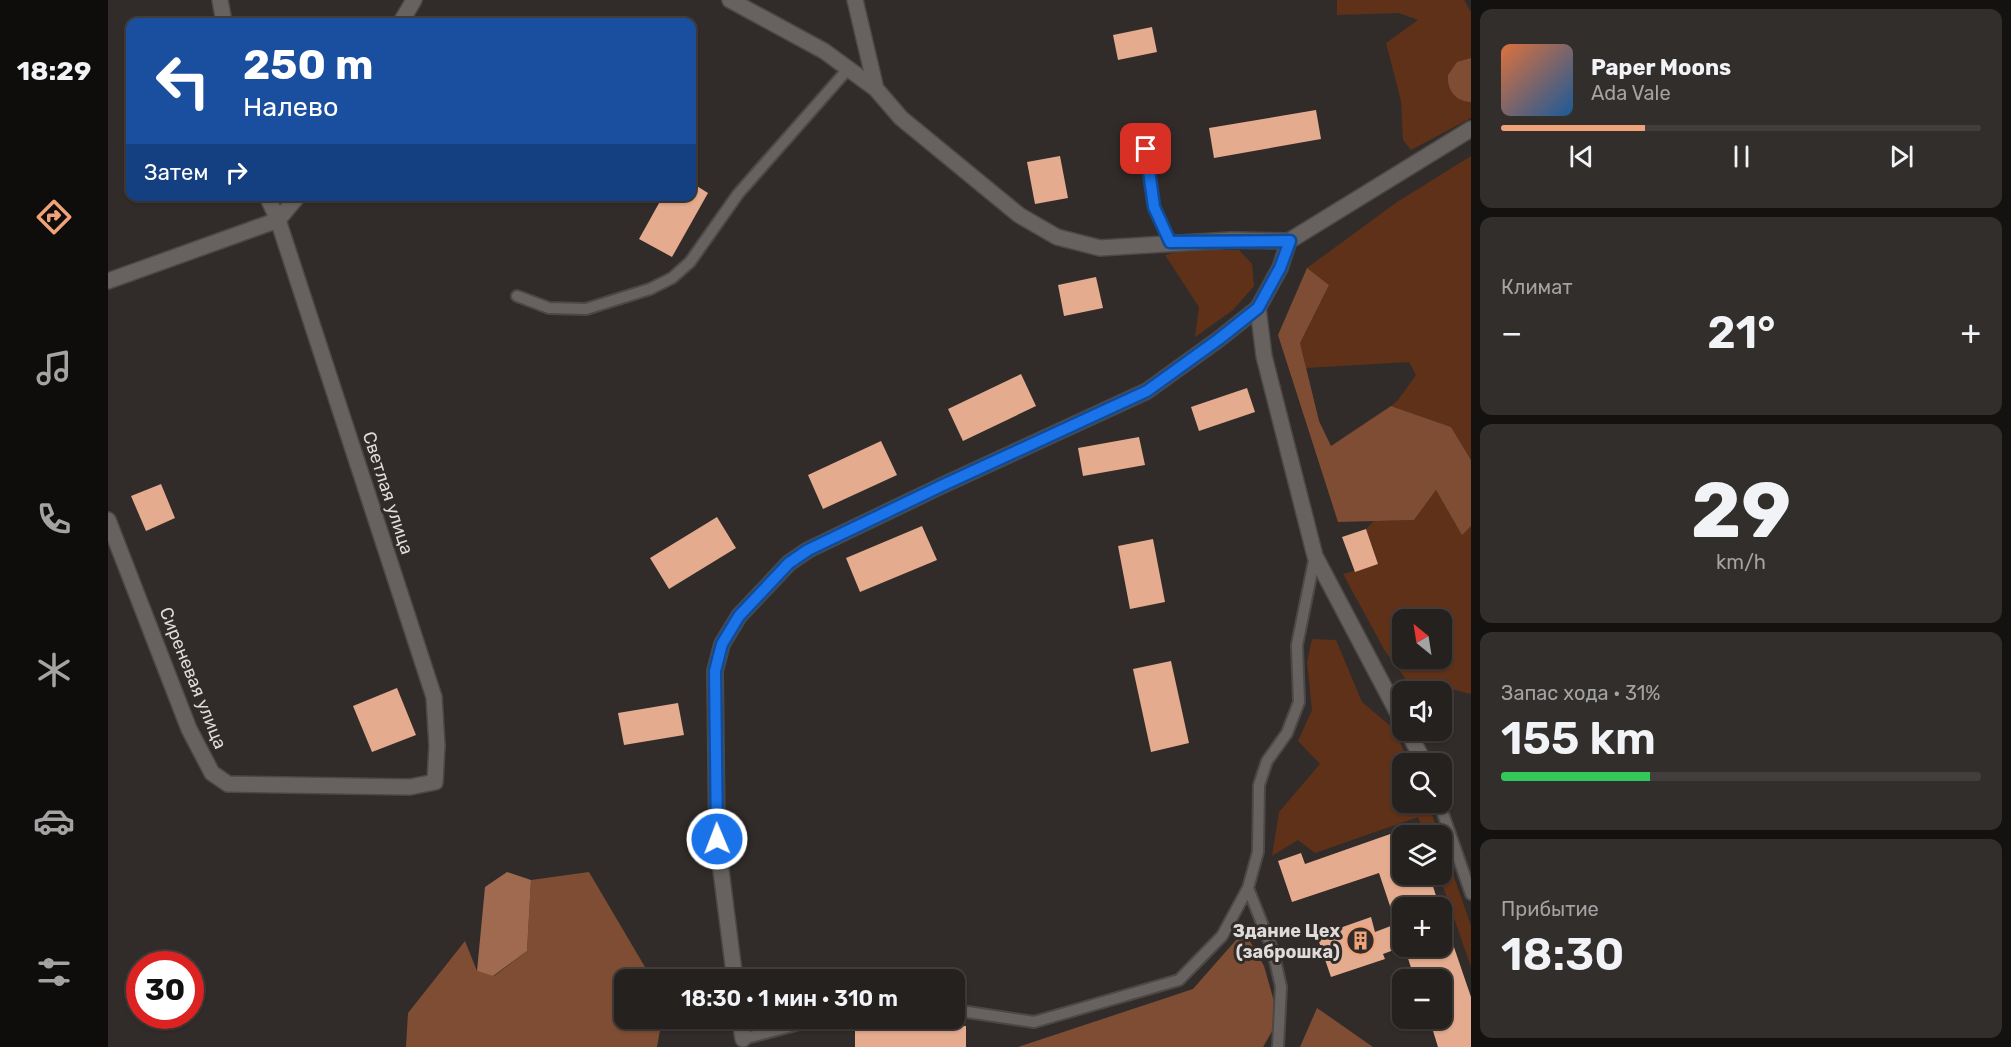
<!DOCTYPE html>
<html lang="ru">
<head>
<meta charset="utf-8">
<style>
  :root { --surface:#25211f; --page:#312e2c; --text:#f1f3f6; --muted:#a3a3a4; --line:#423e3d; --accent:#f0a279 }
  body { margin:0; font-family:Rubik,sans-serif; background:var(--page); color:var(--text); height:100vh; display:flex; flex-direction:column; font-size:22px; white-space:nowrap }
  * { box-sizing:border-box; margin:0 }
  p { font-size:20px; color:var(--muted) }
  .icon { flex:none; width:33px; height:33px; fill:none; stroke:currentColor; stroke-width:2; stroke-linecap:round; stroke-linejoin:round }
  .map { position:relative; flex:1; overflow:hidden }
  .drawer { display:flex; flex-direction:column; gap:9px; padding:9px; background:#141211; width:540px }
  .drawer>* { flex:none }
  .hud { position:absolute; left:18px; top:18px; width:570px; height:183px; border-radius:12px; box-shadow:0 2px 4px #0004,0 0 0 2px var(--line); background:#1a4fa0; color:#fff; overflow:hidden }
  .needle { width:39px; rotate:330deg }
  .tools { position:absolute; left:1284px; top:609px; display:grid; gap:12px }
  .tools a { display:grid; place-items:center; width:60px; height:60px; border-radius:12px; background:var(--surface); box-shadow:0 2px 4px #0004,0 0 0 2px var(--line); font-size:30px }
  .speed { position:absolute; left:18px; top:951px; display:flex; gap:12px; font-size:30px; font-weight:700; text-align:center }
  .speed>* { display:grid; place-content:center; width:78px; height:78px; border-radius:50%; background:var(--surface); box-shadow:0 2px 4px #0004,0 0 0 2px var(--line); line-height:1 }
  .speed .limit { border:9px solid #d22; background:#fff; color:#111 }
  .pin { position:absolute; display:grid; place-items:center; width:51px; height:51px; color:#fff; margin:-26px; border-radius:12px; box-shadow:0 3px 9px #0006 }
  .me { position:absolute; width:66px; margin:-33px; rotate:359deg; stroke-linejoin:round; filter:drop-shadow(0 0 4px #0008) }
  .turn { display:flex; align-items:center; gap:21px; height:126px; padding:0 18px; font-size:27px }
  .turn .icon { width:78px; height:78px; stroke-width:2.5 }
  .turn b { display:block; font-size:42px; line-height:51px }
  .then { display:flex; align-items:center; height:57px; padding:0 18px; background:#0003; gap:12px; font-size:22px }
  .big { font-size:45px; font-weight:600; line-height:1.1 }
  .drawer .tile { flex:1; display:flex; flex-direction:column; justify-content:center; gap:9px; min-width:0; padding:0 21px; border-radius:12px; background:var(--page) }
  .drawer .dial { align-items:center; gap:0 }
  .dial b { font-size:78px; line-height:1 }
  .song { display:flex; align-items:center; gap:18px }
  .cover { width:72px; height:72px; border-radius:9px; background:linear-gradient(135deg,hsl(20 70% 55%),hsl(210 70% 35%)) }
  .played { height:6px; border-radius:3px; background:linear-gradient(90deg,var(--accent) 30%,var(--line) 30%) }
  .keys { display:flex; justify-content:space-around; direction:ltr }
  .heat { display:flex; justify-content:space-between; align-items:center; font-size:33px; direction:ltr }
  .charge { height:9px; border-radius:4px; background:linear-gradient(90deg,#34c759 31%,var(--line) 0) }
  .trip { position:absolute; left:506px; top:969px; width:351px; height:60px; border-radius:12px; background:var(--surface); box-shadow:0 2px 4px #0004,0 0 0 2px var(--line); font-weight:600; line-height:60px; text-align:center }
  main { display:flex; flex:1; min-height:0 }
  .tabs { display:flex; flex-direction:column; width:108px; justify-content:space-around; align-items:center; background:#0f0d0c; color:var(--muted) }
  .tabs .icon { width:42px; height:42px }
  .tabs .current { color:var(--accent) }
  .tabs b { font-size:27px; color:var(--text) }
  .map>svg:first-child { display:block }
  .green { fill:#5f3118; fill-rule:evenodd }
  .forest { fill:#7f4d33 }
  .water { fill:#9f6a4f }
  .building { fill:#e4ab8e }
  .lines { fill:none; stroke-linecap:round; stroke-linejoin:round }
  .service-casing { stroke:#4b4846; stroke-width:14 }
  .minor-casing { stroke:#4b4846; stroke-width:18 }
  .service { stroke:#67625f; stroke-width:10 }
  .minor { stroke:#67625f; stroke-width:15 }
  .route-casing { stroke:#114b97; stroke-width:15 }
  .route { stroke:#1a73e8; stroke-width:10 }
  .labels { text-anchor:middle; stroke-width:6; stroke-linejoin:round; paint-order:stroke }
  .street-label { font-size:18px; fill:#dedbd9; stroke:#312c29 }
  .poi-label { font-size:18px; font-weight:bold; fill:#dedbd9; stroke:#312c29; text-anchor:end }
</style>
</head>
<body>
<main>
<nav class="tabs">
<b>18:29</b>
<svg class="icon current" aria-label="directions" viewBox="0 0 24 24"><path d="M12 3l9 9-9 9-9-9zM9 14v-3h6M13 9l2 2-2 2"/></svg>
<svg class="icon" aria-label="music" viewBox="0 0 24 24"><path d="M9 18V5l10-2v13"/><circle cx="6" cy="18" r="3"/><circle cx="16" cy="16" r="3"/></svg>
<svg class="icon" aria-label="phone" viewBox="0 0 24 24"><path d="M5 4h4l2 5-3 2q2 4 5 5l2-3 5 2v4C11 20 4 13 5 4z"/></svg>
<svg class="icon" aria-label="climate" viewBox="0 0 24 24"><path d="M12 3v18M4 7l16 10M4 17L20 7"/></svg>
<svg class="icon" aria-label="car" viewBox="0 0 24 24"><path d="M5 17H2v-5l4-1 3-4h7l3 4 3 1v5h-3M9 17h6M6 11h13"/><circle cx="7" cy="17" r="2"/><circle cx="17" cy="17" r="2"/></svg>
<svg class="icon" aria-label="filters" viewBox="0 0 24 24"><path d="M4 7h16M4 17h16"/><circle cx="9" cy="7" r="2"/><circle cx="15" cy="17" r="2"/></svg>
</nav>
<div class="map">
<svg width="1363" height="1047" viewBox="0 0 1363 1047">
  <rect width="100%" height="100%" fill="#312c29"/>
  <!-- green -->
  <path class="green" d="M1229 0H1356L1363 12V118L1303 150 1295 140 1293 101 1278 43 1310 20 1291 13 1229 15Z
    M1363 156V460L1343 427 1283 406 1290 400 1308 375 1301 362 1198 368 1192 343 1221 285 1199 268 1289 202Z
    M1078 250H1131L1144 264 1146 286 1125 310 1087 337 1091 307 1057 255Z
    M1328 490 1354 534 1363 526V694L1343 689 1303 686 1277 651 1235 574 1270 564 1258 529 1266 521 1306 520ZM1294 620H1334V658H1294Z
    M1204 639 1228 640 1254 702 1285 728 1302 763 1294 764V802L1320 803 1331 835H1317L1310 817 1207 853 1190 840 1164 856 1171 812 1212 764 1190 741 1204 710 1199 662Z
    M1334 842 1363 926V967L1331 875 1334 874Z"/>
  <!-- forest -->
  <path class="forest" d="M1363 58V102C1347 101 1339 90 1340 75L1349 62Z
    M1199 268 1221 285 1192 343 1211 421 1223 446 1283 406 1343 427 1363 460V526L1354 535 1328 490 1306 520 1230 522 1170 335Z
    M481 872 544 979 516 980V1018L554 1019 549 1047H298L300 1013 357 941 369 971 386 976 419 951 423 880Z
    M1136 931 1156 966 1171 1019 1155 1047H910L1085 989Z
    M1209 1008 1265 1047H1192Z"/>
  <!-- water -->
  <path class="water" d="M399 872 423 880 419 951 385 976 369 971 377 887Z"/>
  <!-- building -->
  <path class="building" d="M1044 27 1049 52 1010 60 1005 35Z
    M1208 110 1213 139 1106 158 1101 128Z
    M952 156 960 198 927 204 919 162Z
    M584 183 600 193 564 257 531 239 555 196H584Z
    M988 277 995 308 956 316 950 285Z
    M913 374 928 406 855 441 840 409Z
    M1139 388 1147 412 1091 431 1083 407Z
    M1031 437 1037 465 975 476 970 448Z
    M773 441 789 475 715 509 700 475Z
    M53 484 67 518 38 531 23 496Z
    M609 517 628 548 561 589 542 558Z
    M814 526 829 560 752 592 738 558Z
    M1258 529 1270 564 1247 572 1234 537Z
    M1045 539 1057 602 1022 609 1010 546Z
    M1063 661 1081 743 1043 752 1025 669Z
    M289 688 308 735 264 752 245 706Z
    M570 703 576 735 516 745 510 713Z
    M1305 826 1308 836H1294V874H1321L1332 908H1294V947L1275 954 1277 959 1223 977 1209 936 1263 917 1267 932 1288 924 1271 873 1184 902 1170 861 1193 853 1197 864Z
    M1334 912 1363 997V1047H1330L1321 1018H1334V980H1307L1296 946H1334Z
    M858 1026V1047H747V1029Z"/>
  <g class="lines">
    <defs>
      <path id="service" d="M1035 130 1046 207 1062 242
        M409 296 441 308 478 309 542 289 564 278 582 262 630 194 740 69
        M1331 802 1363 894
        M1140 888 1165 951 1173 987 1170 1047
        M846 1010 926 1022 1071 980 1114 936 1140 888 1150 852 1151 785 1159 761 1179 733 1191 702 1189 645 1207 556
        M635 1039 714 1018"/>
      <path id="minor" d="M112 0 116 22
        M622 0 716 51 768 89
        M747 0 768 89 793 118 911 215 949 237 992 248 1123 240 1181 241 1363 129
        M293 22 306 0
        M0 281 170 220 190 196
        M1150 308 1156 356 1207 556 1294 721
        M0 520 81 729 104 773 120 784 302 787 327 782 329 746 326 697 170 220 159 196
        M1299 730 1317 764
        M627 980 609 839 607 671 614 644 631 616 681 563 700 550 833 486 1039 391 1111 339 1150 308 1172 268 1181 241
        M632 1018 635 1039"/>
    </defs>
    <!-- service casing -->
    <use href="#service" class="service-casing"/>
    <!-- minor casing -->
    <use href="#minor" class="minor-casing"/>
    <!-- service -->
    <use href="#service" class="service"/>
    <!-- minor -->
    <use href="#minor" class="minor"/>
  </g>
  <g class="lines">
    <defs>
      <path id="route" d="M609 839 607 671 614 644 631 616 681 563 700 550 833 486 1039 391 1111 339 1150 308 1172 268 1182 241 1062 242 1046 207 1038 149"/>
    </defs>
    <!-- route casing -->
    <use href="#route" class="route-casing"/>
    <!-- route -->
    <use href="#route" class="route"/>
  </g>
  <!-- icons -->
  <defs>
    <symbol id="building-ring" viewBox="-11 -11 22 22"><circle r="9.5" fill="#312c29" stroke="#f0a279" stroke-width="1.5"/><path d="M-4-6H4V6H1V3H-1V6H-4ZM-2.5-4.3h1.7v1.8h-1.7ZM.8-4.3h1.7v1.8H.8ZM-2.5-1h1.7V.8h-1.7ZM.8-1h1.7V.8H.8Z" fill="#f0a279"/></symbol>
  </defs>
  <g fill-rule="evenodd">
    <use href="#building-ring" x="1236" y="924" width="33" height="33"/>
  </g>
  <g class="labels">
    <!-- street labels -->
    <g class="street-label">
      <text transform="translate(280 493) rotate(72)" y="6">Светлая улица</text>
      <text transform="translate(85 678) rotate(68)" y="6">Сиреневая улица</text>
    </g>
    <!-- poi labels -->
    <g class="poi-label">
      <text x="1232" y="937">Здание Цех<tspan x="1232" dy="21">(заброшка)</tspan></text>
    </g>
  </g>
</svg>
<div class="tools">
<a><svg class="needle" viewBox="-14 -14 28 28"><path d="M0-13l5 13h-10z" fill="#e53935"/><path d="M0 13l5-13h-10z" fill="#a3a3a4"/></svg></a>
<a><svg class="icon" aria-label="sound" viewBox="0 0 24 24"><path d="M4 9h4l5-4v14l-5-4H4zM17 9q2 3 0 6"/></svg></a>
<a><svg class="icon" aria-label="search" viewBox="0 0 24 24"><circle cx="10" cy="10" r="6"/><path d="M15 15l6 6"/></svg></a>
<a><svg class="icon" aria-label="layers" viewBox="0 0 24 24"><path d="M12 4l9 5-9 5-9-5zM3 14l9 5 9-5"/></svg></a>
<a>+</a>
<a>−</a>
</div>
<div class="speed"><div class="limit">30</div></div>
<div class="pin" style="left:1038px;top:149px;background:#d93025"><svg class="icon" aria-label="arrive" viewBox="0 0 24 24"><path d="M6 21V4h12l-3 4 3 4H6"/></svg></div>
<svg class="me" style="left:609px;top:839px" viewBox="-20 -20 40 40"><circle r="17" fill="#1a73e8" stroke="#fff" stroke-width="3"/><path d="M0-11L8 9 0 5-8 9z" fill="#fff"/></svg>
<div class="trip">18:30 · 1 мин · 310 m</div>
<div class="hud">
<div class="turn"><svg class="icon" aria-label="left" viewBox="0 0 24 24"><path d="M17 20v-9H6M10 6l-5 5 5 5"/></svg><div><b>250 m</b>Налево</div></div>
<div class="then">Затем<svg class="icon" aria-label="right" viewBox="0 0 24 24"><path d="M7 20v-9h11M14 6l5 5-5 5"/></svg></div>
</div>
</div>
<section class="drawer">
<div class="tile">
<div class="song"><i class="cover"></i><div><b>Paper Moons</b><p>Ada Vale</p></div></div>
<div class="played"></div>
<div class="keys"><svg class="icon" aria-label="previous" viewBox="0 0 24 24"><path d="M18 5L8 12l10 7zM5 5v14"/></svg><svg class="icon" aria-label="pause" viewBox="0 0 24 24"><path d="M8 5v14M16 5v14"/></svg><svg class="icon" aria-label="next" viewBox="0 0 24 24"><path d="M6 5l10 7-10 7zM19 5v14"/></svg></div>
</div>
<div class="tile"><p>Климат</p>
<div class="heat"><a>−</a><b class="big">21°</b><a>+</a></div>
</div>
<div class="tile dial"><b>29</b><p>km/h</p></div>
<div class="tile"><p>Запас хода · 31%</p><b class="big">155 km</b><div class="charge"></div></div>
<div class="tile"><p>Прибытие</p><b class="big">18:30</b></div>
</section>
</main>
</body>
</html>
